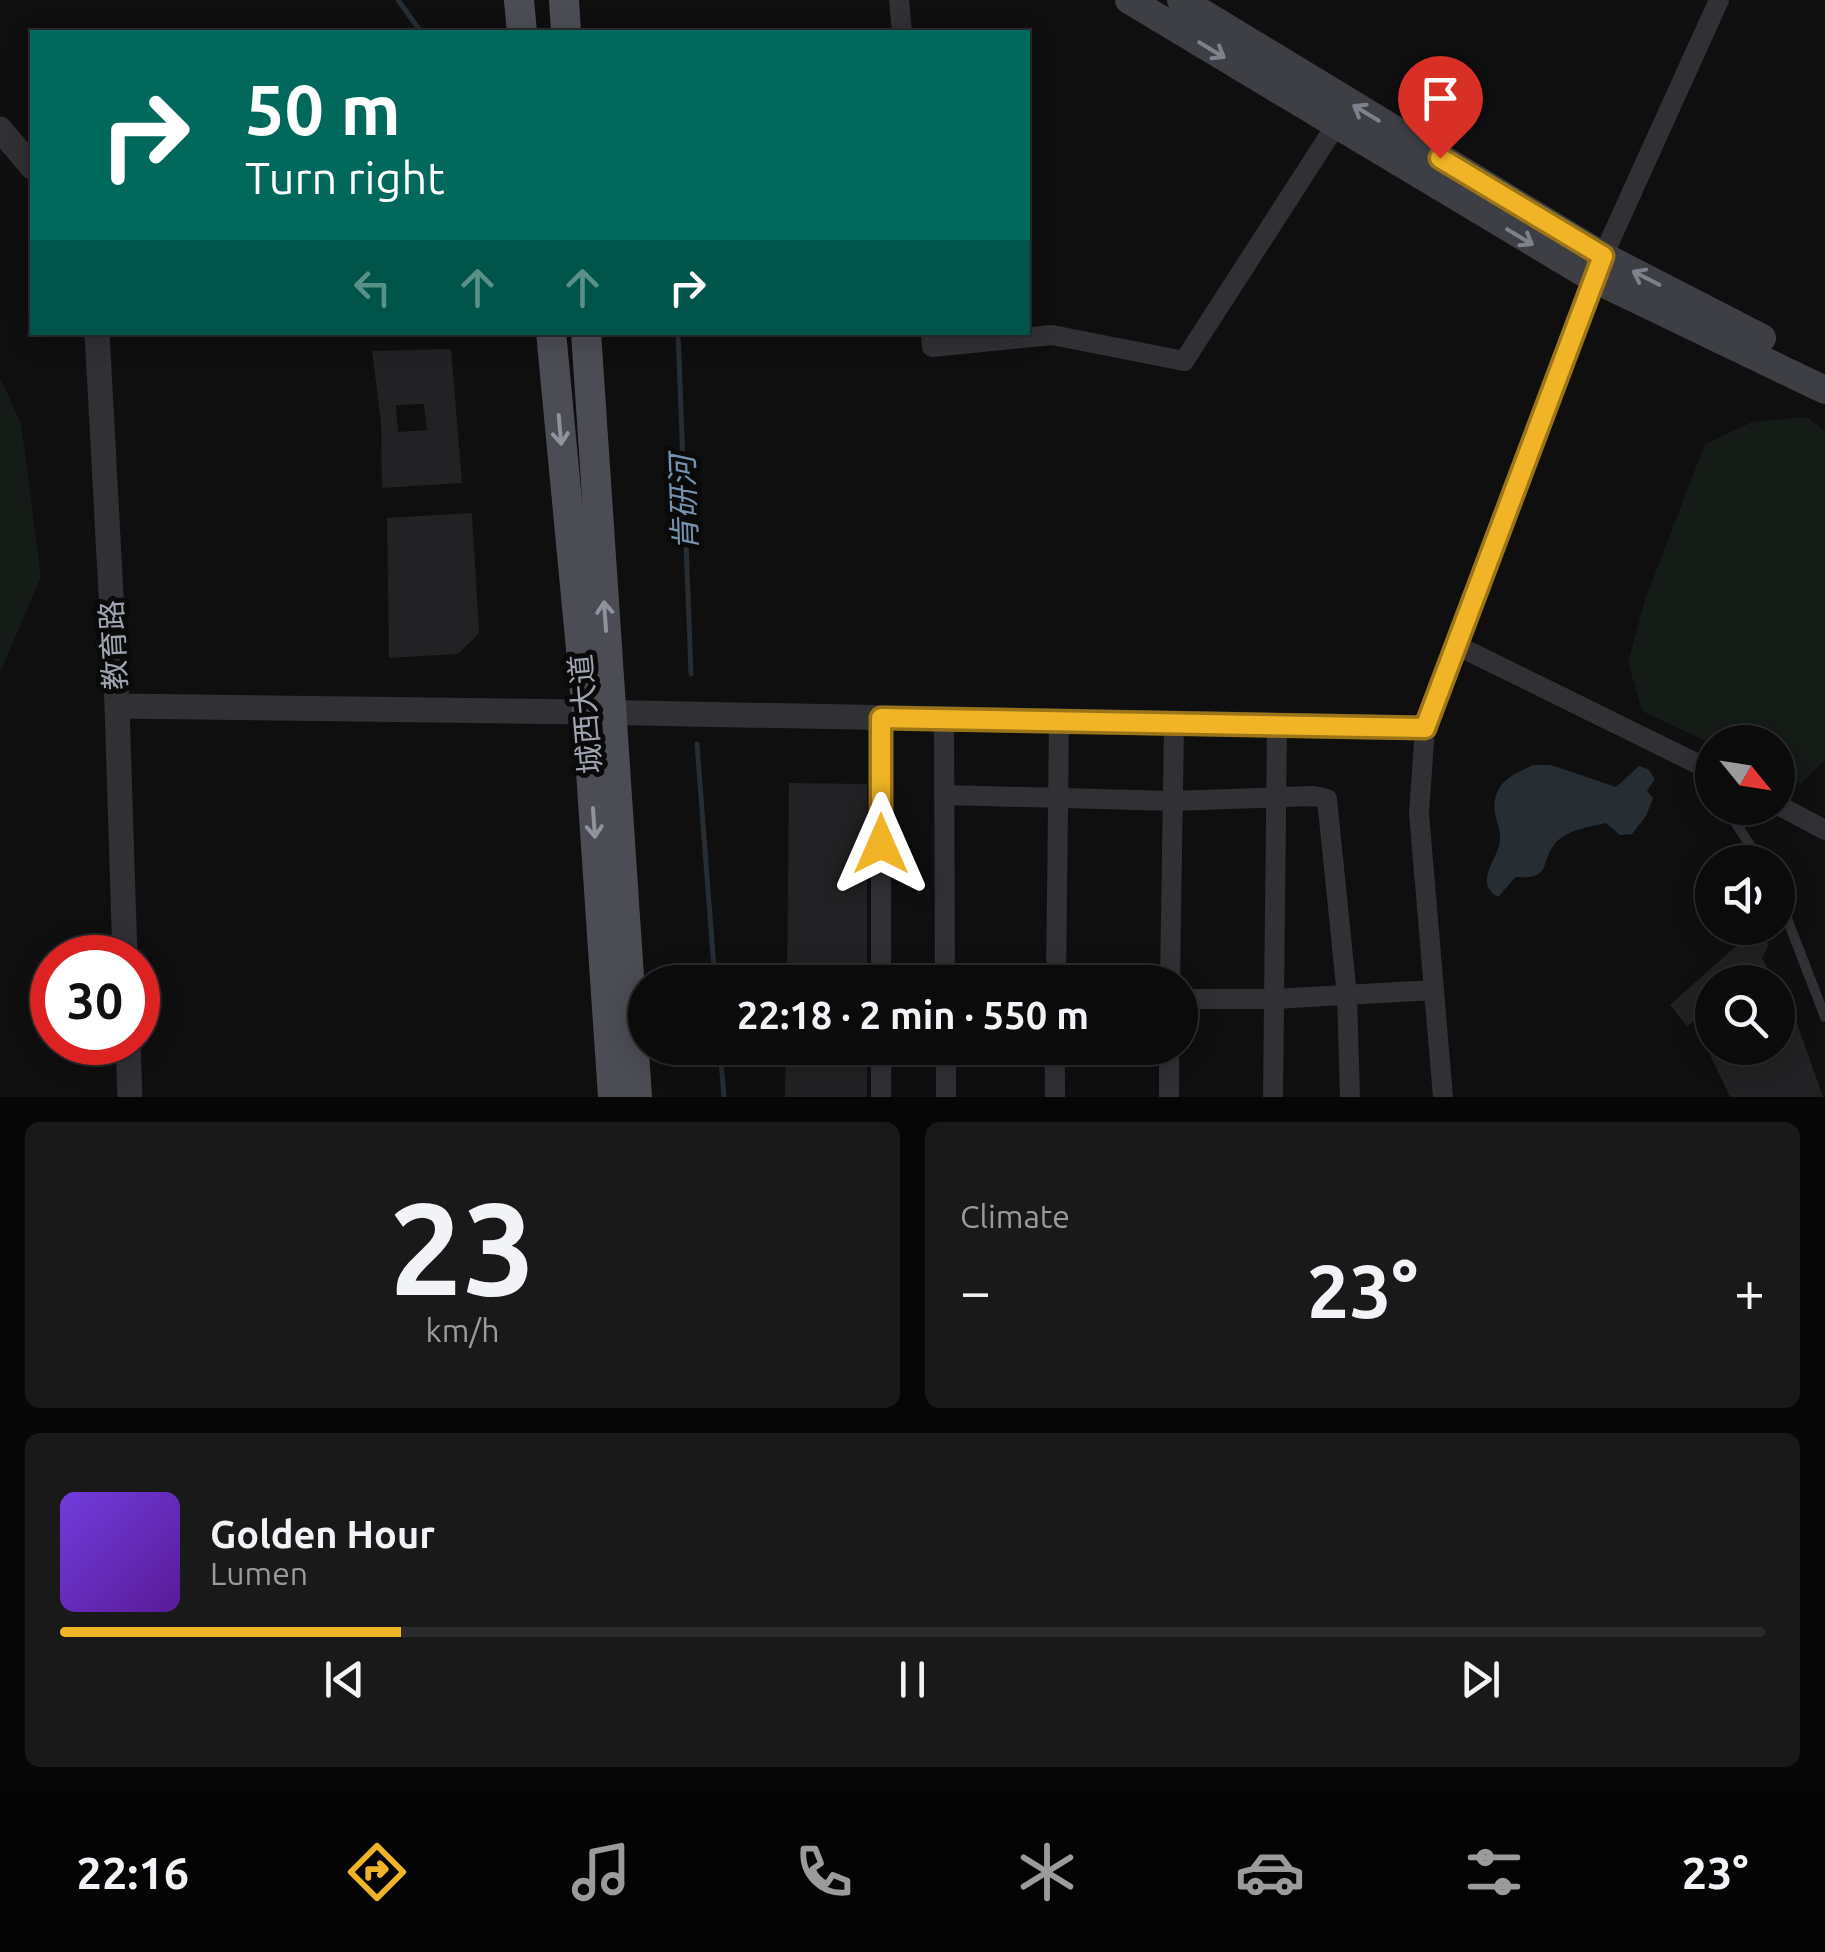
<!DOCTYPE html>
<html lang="en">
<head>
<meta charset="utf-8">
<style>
  :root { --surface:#0b0b0c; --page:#19191a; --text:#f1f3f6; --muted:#9a9b9d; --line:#2b2b2d; --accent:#f0b426 }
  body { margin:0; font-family:Ubuntu,"Noto Sans SC",sans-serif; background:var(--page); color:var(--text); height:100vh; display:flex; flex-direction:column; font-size:38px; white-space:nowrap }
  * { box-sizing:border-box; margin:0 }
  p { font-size:32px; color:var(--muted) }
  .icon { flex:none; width:55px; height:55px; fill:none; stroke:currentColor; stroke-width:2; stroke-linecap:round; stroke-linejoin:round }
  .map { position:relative; height:1097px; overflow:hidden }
  .details { display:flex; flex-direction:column; gap:25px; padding:25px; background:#060607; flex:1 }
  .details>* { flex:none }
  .hud { position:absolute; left:30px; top:30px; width:1000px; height:305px; border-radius:0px; box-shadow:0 5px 25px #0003,0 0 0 2px var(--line); background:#00695c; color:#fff; overflow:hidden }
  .needle { width:65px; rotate:120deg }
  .controls { position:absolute; left:1695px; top:725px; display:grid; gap:20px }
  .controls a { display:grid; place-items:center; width:100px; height:100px; border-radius:50%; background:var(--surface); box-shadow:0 5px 25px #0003,0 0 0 2px var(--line); font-size:50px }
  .speed { position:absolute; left:30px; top:935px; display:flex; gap:20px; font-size:50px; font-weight:700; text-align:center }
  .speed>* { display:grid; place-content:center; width:130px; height:130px; border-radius:50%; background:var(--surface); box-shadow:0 5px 25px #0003,0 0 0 2px var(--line); line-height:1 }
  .speed .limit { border:15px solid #d22; background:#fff; color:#111 }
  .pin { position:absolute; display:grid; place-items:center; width:85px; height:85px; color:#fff; margin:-102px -42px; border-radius:50% 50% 50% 0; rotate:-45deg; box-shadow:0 0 10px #0007 }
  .pin .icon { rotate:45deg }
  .me { position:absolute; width:110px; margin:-55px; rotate:0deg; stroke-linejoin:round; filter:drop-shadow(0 0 8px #0008) }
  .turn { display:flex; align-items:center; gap:35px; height:210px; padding:0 50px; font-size:45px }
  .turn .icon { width:130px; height:130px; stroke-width:2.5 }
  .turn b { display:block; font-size:70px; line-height:85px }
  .lanes { display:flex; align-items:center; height:95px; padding:0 50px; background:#0003; justify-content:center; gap:50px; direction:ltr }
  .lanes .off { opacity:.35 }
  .big { font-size:75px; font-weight:700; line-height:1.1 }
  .details .card { flex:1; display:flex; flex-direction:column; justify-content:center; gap:15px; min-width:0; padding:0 35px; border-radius:15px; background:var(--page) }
  .details .dial { align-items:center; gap:0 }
  .dial b { font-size:130px; line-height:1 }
  .song { display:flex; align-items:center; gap:30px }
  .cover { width:120px; height:120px; border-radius:15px; background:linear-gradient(135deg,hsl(260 70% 55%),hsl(270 70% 35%)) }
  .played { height:10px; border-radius:5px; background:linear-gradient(90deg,var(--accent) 20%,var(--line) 20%) }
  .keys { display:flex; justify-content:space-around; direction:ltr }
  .heat { display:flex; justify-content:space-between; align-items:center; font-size:55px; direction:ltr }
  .details .tiles { flex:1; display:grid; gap:25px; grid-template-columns:1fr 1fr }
  .card:last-child { grid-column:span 2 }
  .trip { position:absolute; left:628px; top:965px; width:570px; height:100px; border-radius:50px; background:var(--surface); box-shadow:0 5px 25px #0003,0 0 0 2px var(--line); font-weight:700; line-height:100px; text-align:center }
  .menu { display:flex; height:160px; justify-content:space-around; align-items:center; background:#040405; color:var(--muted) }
  .menu .icon { width:70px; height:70px }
  .menu .on { color:var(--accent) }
  .menu b { font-size:45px; color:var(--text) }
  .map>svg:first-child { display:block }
  .green { fill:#151b16 }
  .water { fill:#262d33 }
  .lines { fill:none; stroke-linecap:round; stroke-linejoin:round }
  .stream { stroke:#262d33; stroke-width:5 }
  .building { fill:#222224; fill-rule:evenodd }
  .service { stroke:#303035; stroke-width:10 }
  .minor { stroke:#303035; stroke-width:20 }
  .tertiary { stroke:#303035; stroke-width:25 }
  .secondary { stroke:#3e3f45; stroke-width:28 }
  .primary { stroke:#4c4d54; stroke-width:30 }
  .oneway { stroke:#7e818b }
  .oneway2 { stroke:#8f939e }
  .route-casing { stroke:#9c7519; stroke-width:25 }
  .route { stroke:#f0b426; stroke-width:18 }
  .labels { text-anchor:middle; stroke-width:10; stroke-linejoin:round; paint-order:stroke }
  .street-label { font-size:30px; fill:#a0a4b1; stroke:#0a0a0b }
  .water-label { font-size:32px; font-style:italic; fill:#7691ad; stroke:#0a0a0b }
</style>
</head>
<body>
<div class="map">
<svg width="1825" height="1097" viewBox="0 0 1825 1097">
  <rect width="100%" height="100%" fill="#0f0f10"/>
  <!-- green -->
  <path class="green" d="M0 378 21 423 41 577 0 673Z
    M1807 417 1825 431V760L1801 784 1778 773V742L1712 744 1642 711 1628 662 1646 597 1705 444 1752 422Z"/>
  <!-- water -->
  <path class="water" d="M1533 765H1551L1616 787 1639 766 1648 769 1655 779 1647 791 1653 798 1646 816 1632 834 1620 835 1606 823C1589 827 1565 830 1554 845 1540 864 1551 880 1516 877L1498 897C1472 882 1499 859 1500 840 1501 823 1489 811 1497 793 1503 777 1518 773 1533 765Z"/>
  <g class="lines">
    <!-- stream -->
    <path class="stream" d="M398 0 421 32
      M678 332 691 674
      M697 744 715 982
      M720 1048 724 1097"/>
  </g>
  <!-- building -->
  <path class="building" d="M451 349 462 483 382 488 381 422 372 351ZM424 404 427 430 398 432 396 405Z
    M472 513 479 633 458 654 389 658 387 518Z
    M789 783 867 784V982H787Z
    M1754 930 1769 944 1762 958 1776 982H1712V1048H1778V984L1792 1009 1823 1097H1730L1694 1021 1687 1026 1670 1005Z
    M786 1048H867V1097H785Z"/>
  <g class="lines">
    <!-- service -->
    <path class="service" d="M1741 808 1735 822 1761 862
      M1778 895 1825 1017"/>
    <!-- minor -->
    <path class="minor" d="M899 0 902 32
      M931 332 932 347 1052 335 1184 361 1336 125
      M1456 645 1712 771
      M881 718V982
      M944 719 945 982
      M945 795 1173 801 1314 796 1327 799 1347 996 1350 1097
      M1778 805 1825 830
      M1056 982 1059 721
      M1170 982 1174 724
      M1180 999H1274L1434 990
      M946 1048V1097
      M881 1097V1048
      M1055 1097V1048
      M1169 1097V1048
      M1273 1097 1277 725
      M1443 1097 1419 813 1425 728 1603 256 1719 0"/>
    <!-- tertiary -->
    <path class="tertiary" d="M0 129 32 167
      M97 332 117 706 125 958
      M117 706 587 712 1425 728
      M128 1042 130 1097"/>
    <!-- secondary -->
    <path class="secondary" d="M1129 0 1594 279 1825 390
      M1181 0 1603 256 1762 338"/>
    <!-- primary -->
    <path class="primary" d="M519 0 522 32
      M564 0 566 32
      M551 332 587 712 613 1097
      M586 332 637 1097"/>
  </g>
  <!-- one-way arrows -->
  <defs><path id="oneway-shaft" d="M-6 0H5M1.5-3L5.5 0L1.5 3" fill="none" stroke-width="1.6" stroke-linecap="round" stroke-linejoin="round" transform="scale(2.5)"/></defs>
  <g class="oneway">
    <use href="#oneway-shaft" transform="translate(1212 50) rotate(31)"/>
    <use href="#oneway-shaft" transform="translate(1366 113) rotate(-149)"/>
    <use href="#oneway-shaft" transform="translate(1520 237) rotate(31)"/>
    <use href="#oneway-shaft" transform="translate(1646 278) rotate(-153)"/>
  </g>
  <g class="oneway2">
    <use href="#oneway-shaft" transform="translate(560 430) rotate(85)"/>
    <use href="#oneway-shaft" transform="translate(605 616) rotate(-94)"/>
    <use href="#oneway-shaft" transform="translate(594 823) rotate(86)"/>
  </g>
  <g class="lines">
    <defs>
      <path id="route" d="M881 844V718L1425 728 1603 256 1440 158"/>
    </defs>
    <!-- route casing -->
    <use href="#route" class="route-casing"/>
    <!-- route -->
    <use href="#route" class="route"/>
  </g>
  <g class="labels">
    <!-- street labels -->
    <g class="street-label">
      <text transform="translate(114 645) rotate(-93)" y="10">教育路</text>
      <text transform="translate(586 714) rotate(-95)" y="10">城西大道</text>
    </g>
    <!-- water labels -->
    <g class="water-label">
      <text transform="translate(684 503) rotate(-92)" y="11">肯研河</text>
    </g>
  </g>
</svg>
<div class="controls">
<a><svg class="needle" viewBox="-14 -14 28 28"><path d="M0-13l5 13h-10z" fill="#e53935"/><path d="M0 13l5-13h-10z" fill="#9a9b9d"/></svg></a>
<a><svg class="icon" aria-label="sound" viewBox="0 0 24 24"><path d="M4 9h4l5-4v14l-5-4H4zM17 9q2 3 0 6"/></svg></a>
<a><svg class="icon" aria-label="search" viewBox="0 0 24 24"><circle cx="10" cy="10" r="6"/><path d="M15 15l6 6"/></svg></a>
</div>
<div class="speed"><div class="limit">30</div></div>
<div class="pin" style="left:1440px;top:158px;background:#d93025"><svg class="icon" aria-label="arrive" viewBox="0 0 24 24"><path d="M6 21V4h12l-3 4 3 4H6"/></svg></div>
<svg class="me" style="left:881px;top:844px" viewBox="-20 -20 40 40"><path d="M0-17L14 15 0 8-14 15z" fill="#f0b426" stroke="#fff" stroke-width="4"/></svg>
<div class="trip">22:18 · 2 min · 550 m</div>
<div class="hud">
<div class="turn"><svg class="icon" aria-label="right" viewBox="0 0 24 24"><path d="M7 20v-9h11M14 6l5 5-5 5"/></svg><div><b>50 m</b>Turn right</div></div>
<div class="lanes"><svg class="icon off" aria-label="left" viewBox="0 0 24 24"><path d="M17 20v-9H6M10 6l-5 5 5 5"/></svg><svg class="icon off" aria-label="ahead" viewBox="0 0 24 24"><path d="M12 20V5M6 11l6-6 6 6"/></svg><svg class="icon off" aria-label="ahead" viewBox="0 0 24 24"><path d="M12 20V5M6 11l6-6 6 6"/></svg><svg class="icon" aria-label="right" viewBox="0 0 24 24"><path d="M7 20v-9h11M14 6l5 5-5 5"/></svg></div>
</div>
</div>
<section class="details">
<div class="tiles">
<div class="card dial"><b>23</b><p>km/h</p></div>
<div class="card"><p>Climate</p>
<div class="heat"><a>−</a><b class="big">23°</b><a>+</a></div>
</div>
<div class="card">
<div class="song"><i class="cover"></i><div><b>Golden Hour</b><p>Lumen</p></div></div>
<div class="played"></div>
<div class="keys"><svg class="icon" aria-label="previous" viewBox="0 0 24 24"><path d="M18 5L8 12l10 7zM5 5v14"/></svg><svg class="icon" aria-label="pause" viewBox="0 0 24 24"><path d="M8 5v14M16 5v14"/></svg><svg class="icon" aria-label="next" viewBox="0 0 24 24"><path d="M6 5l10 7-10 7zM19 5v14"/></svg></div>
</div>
</div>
</section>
<nav class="menu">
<b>22:16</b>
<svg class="icon on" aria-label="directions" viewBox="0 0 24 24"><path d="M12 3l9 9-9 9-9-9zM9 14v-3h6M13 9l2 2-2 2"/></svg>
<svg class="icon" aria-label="music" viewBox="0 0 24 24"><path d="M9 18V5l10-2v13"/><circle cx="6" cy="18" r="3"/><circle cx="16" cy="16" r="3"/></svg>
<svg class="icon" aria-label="phone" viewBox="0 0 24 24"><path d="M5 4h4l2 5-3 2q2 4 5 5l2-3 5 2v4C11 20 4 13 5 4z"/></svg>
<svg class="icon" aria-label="climate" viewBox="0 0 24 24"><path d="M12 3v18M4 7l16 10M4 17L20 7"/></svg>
<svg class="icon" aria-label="car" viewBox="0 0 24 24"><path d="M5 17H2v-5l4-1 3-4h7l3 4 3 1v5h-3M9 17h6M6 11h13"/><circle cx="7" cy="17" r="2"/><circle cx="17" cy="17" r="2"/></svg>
<svg class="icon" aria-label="filters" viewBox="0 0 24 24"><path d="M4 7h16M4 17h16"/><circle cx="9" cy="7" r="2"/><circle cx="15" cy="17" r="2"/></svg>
<b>23°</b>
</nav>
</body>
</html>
